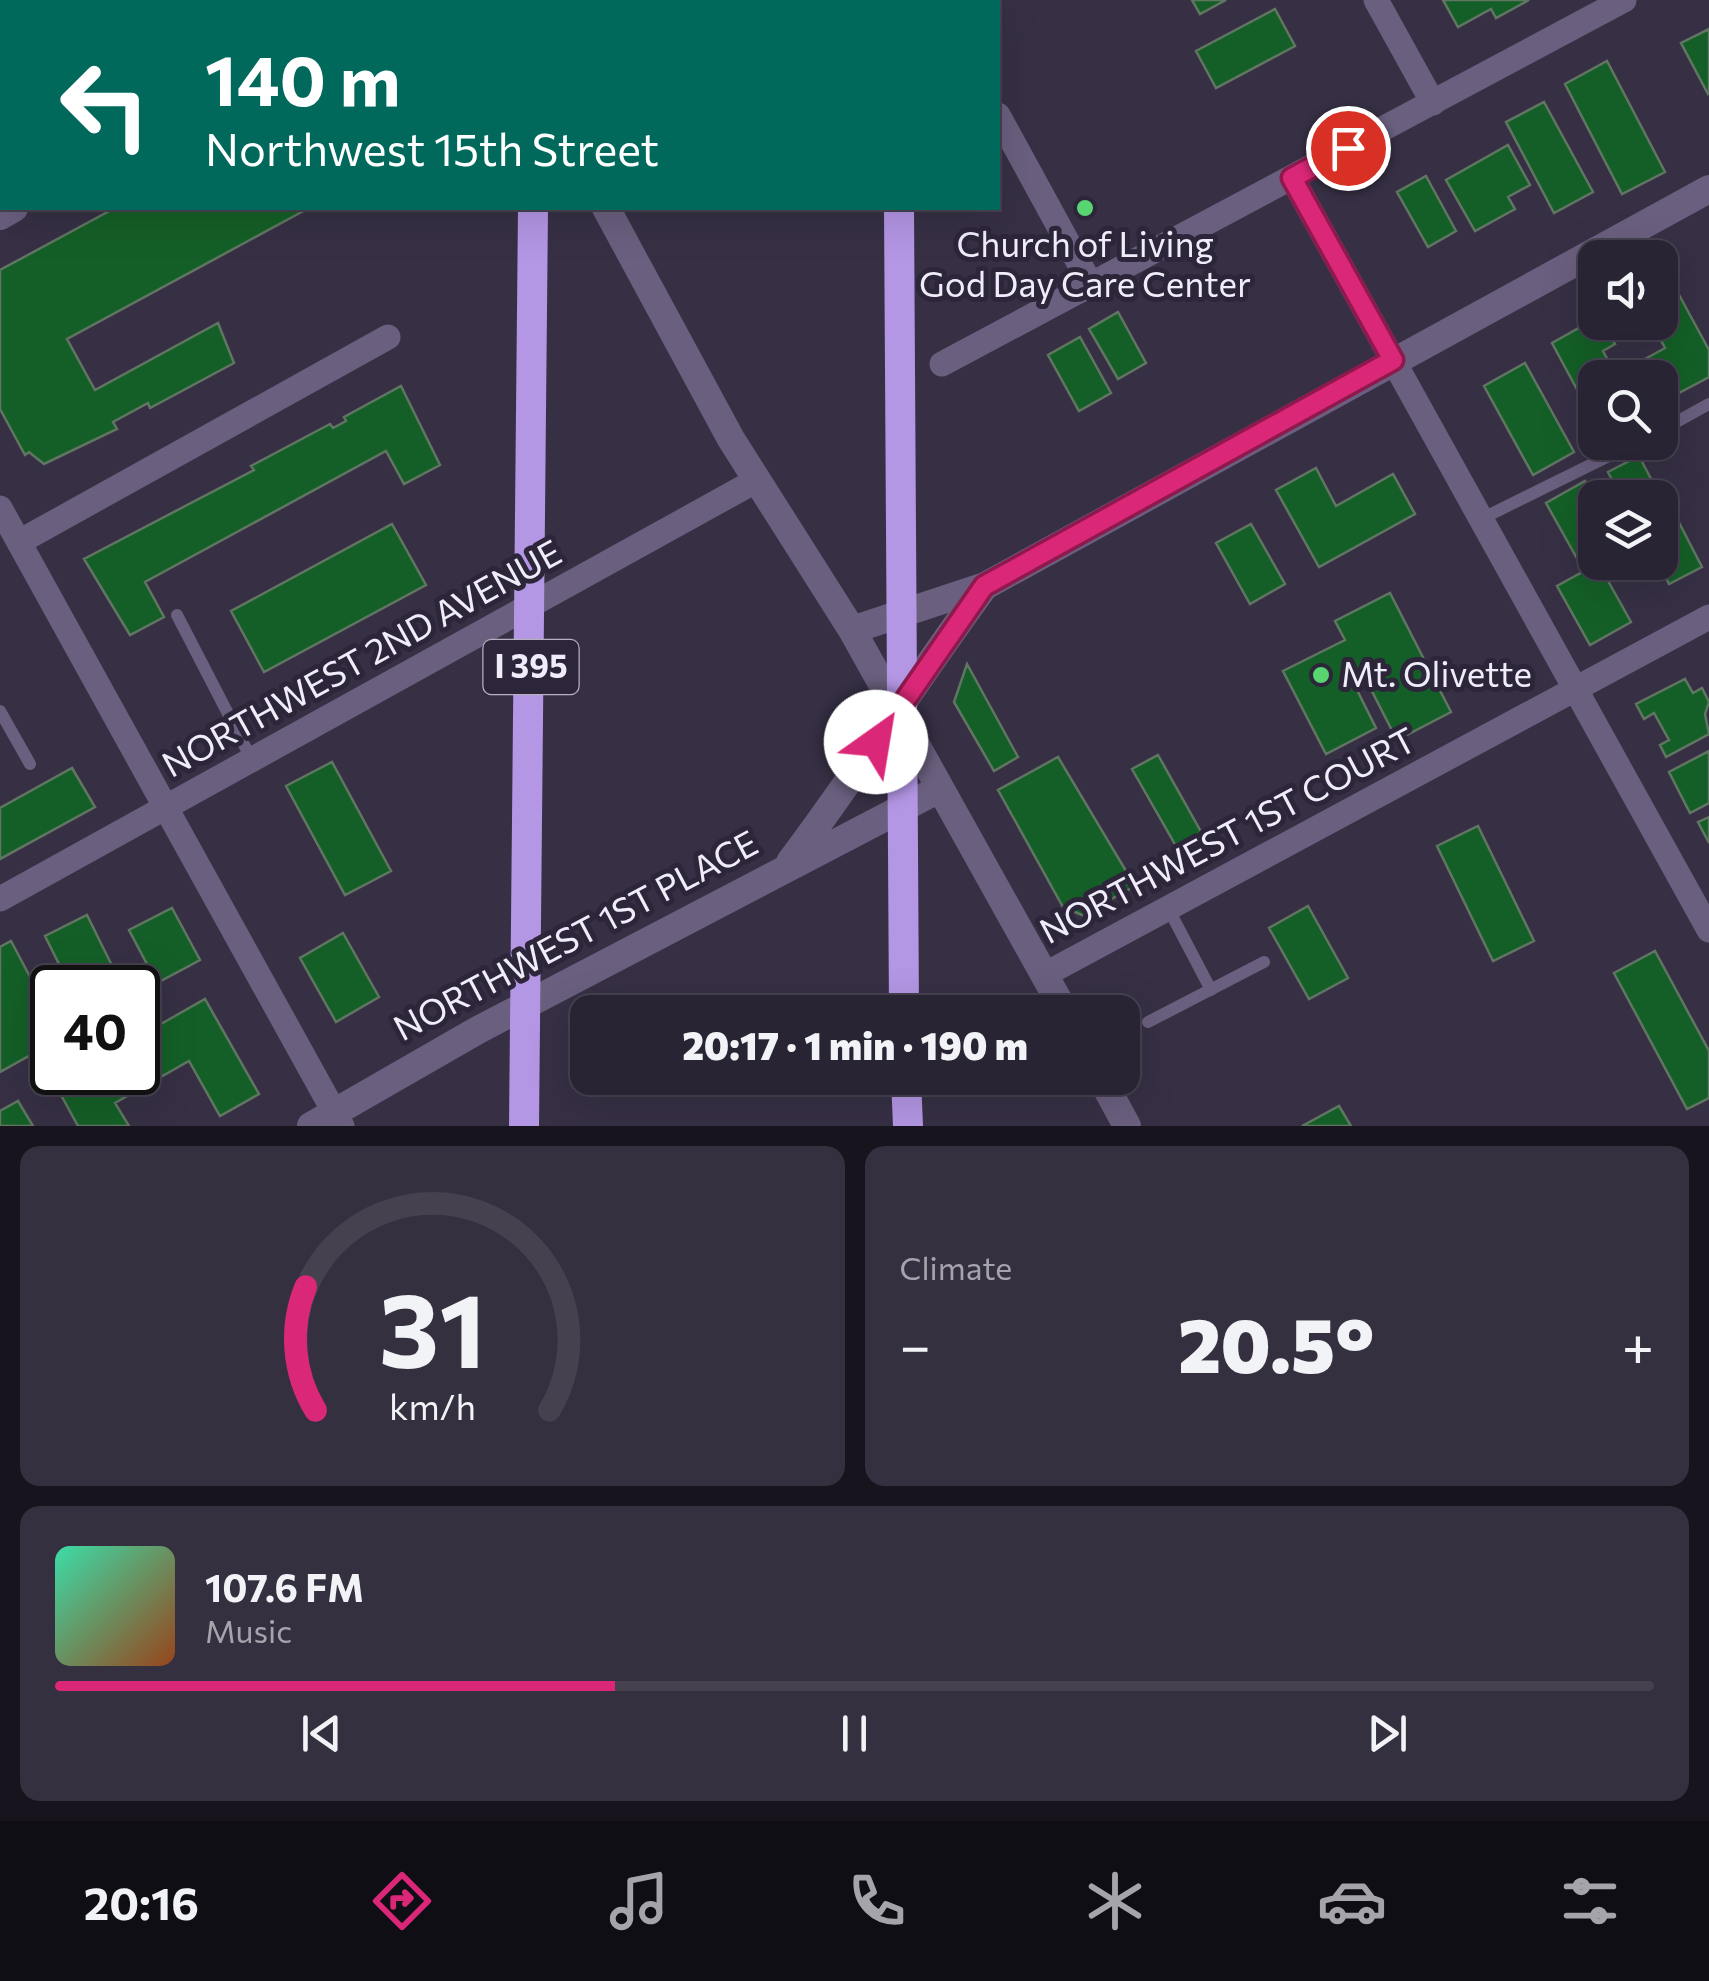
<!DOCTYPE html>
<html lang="en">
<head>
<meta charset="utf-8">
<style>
  :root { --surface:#292434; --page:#353040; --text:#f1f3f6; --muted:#a5a4ac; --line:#45414f; --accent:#db2777 }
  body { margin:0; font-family:Commissioner,sans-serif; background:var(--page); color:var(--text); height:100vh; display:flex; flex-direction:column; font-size:38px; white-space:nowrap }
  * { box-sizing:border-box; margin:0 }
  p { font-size:32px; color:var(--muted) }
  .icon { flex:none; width:55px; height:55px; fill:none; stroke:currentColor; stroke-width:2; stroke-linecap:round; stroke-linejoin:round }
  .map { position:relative; height:1126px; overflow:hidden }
  .drawer { display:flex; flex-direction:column; gap:20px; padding:20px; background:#17141d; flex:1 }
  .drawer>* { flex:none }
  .hud { position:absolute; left:0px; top:0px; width:1000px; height:210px; box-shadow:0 10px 40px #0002,0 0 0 2px var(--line); background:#00695c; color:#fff; overflow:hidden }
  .buttons { position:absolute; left:1578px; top:240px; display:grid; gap:20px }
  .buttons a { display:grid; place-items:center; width:100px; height:100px; border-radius:20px; background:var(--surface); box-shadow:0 10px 40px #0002,0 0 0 2px var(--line); font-size:50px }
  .speed { position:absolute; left:30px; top:965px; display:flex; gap:20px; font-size:50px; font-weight:700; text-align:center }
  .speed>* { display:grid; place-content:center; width:130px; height:130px; border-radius:50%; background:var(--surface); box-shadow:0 10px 40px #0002,0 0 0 2px var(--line); line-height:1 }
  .speed .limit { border:5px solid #111; border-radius:15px; background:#fff; color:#111 }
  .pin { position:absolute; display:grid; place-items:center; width:85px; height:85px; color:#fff; margin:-42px; border:5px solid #fff; border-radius:50%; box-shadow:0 2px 10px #0007 }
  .me { position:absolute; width:110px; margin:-55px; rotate:32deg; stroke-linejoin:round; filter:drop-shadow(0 0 8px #0008) }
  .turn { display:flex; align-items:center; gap:35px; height:210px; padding:0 40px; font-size:45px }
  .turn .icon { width:130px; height:130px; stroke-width:2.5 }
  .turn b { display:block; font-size:70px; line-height:85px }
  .big { font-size:75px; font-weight:800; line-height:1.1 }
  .drawer .widget { flex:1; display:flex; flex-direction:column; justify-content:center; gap:15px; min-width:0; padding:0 35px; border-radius:20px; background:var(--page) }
  .drawer .dial { align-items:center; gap:0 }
  .dial svg { height:260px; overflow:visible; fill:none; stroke:var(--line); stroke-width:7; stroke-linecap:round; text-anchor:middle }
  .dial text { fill:var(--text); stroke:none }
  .song { display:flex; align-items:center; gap:30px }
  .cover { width:120px; height:120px; border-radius:15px; background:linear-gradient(135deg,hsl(160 70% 55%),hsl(20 70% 35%)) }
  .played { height:10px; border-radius:5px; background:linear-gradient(90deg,var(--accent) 35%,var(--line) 35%) }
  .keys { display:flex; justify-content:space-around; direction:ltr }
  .heat { display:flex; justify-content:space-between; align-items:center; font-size:55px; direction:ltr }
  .drawer .tiles { flex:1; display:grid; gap:20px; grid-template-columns:1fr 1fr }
  .widget:last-child { grid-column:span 2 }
  .trip { position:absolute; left:570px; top:995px; width:570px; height:100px; border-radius:20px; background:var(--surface); box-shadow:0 10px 40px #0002,0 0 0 2px var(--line); font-weight:800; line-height:100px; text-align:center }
  .menu { display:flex; height:160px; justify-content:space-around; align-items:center; background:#100e15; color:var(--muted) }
  .menu .icon { width:70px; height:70px }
  .menu .active { color:var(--accent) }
  .menu b { font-size:45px; color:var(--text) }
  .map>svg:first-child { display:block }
  .building { fill:#145f27; stroke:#607562; stroke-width:2.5 }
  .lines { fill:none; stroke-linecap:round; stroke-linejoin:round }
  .service { stroke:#6a5f7e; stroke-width:12 }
  .minor { stroke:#6a5f7e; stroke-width:25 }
  .tertiary { stroke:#6a5f7e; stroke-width:28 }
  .motorway { stroke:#b396e4; stroke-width:30 }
  .route-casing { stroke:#8e194d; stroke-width:25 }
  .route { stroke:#db2777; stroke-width:18 }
  .poi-dot { fill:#58d570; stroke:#2d263a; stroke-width:4 }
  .labels { text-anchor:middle; stroke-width:10; stroke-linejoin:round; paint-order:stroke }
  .shield { fill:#2d263a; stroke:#b6b1c0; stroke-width:2.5 }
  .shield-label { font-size:32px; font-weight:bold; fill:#f0ecfa }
  .poi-label { font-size:35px; fill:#f0ecfa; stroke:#2d263a }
  .street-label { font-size:35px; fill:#f0ecfa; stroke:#2d263a }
</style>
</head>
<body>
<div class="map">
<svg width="1709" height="1126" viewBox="0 0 1709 1126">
  <rect width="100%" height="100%" fill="#373045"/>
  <!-- building -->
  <path class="building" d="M107 0H247L243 2Z
    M1192 0H1226L1200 14Z
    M1443 0H1529L1496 18 1491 9 1458 27Z
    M1275 9 1295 46 1216 88 1196 51Z
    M1709 29V93L1708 94 1681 43Z
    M1607 61 1665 172 1622 194 1565 84Z
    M1544 102 1593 192 1554 213 1506 122Z
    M1508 145 1530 185 1508 197 1515 209 1475 231 1446 180Z
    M1426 176 1456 231 1428 247 1397 192Z
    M115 208H309L67 339 95 390 218 323 234 363 150 408 148 403 113 422 117 429 44 464 29 452 25 455 0 409V270Z
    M1671 280 1709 350V377L1660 403V378H1595V423L1552 343 1595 319 1602 322 1615 344 1603 351 1616 375 1665 348 1651 322H1660V286Z
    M1118 312 1146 363 1118 379 1089 329Z
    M1080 337 1111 393 1079 411 1048 355Z
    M1525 363 1574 452 1533 475 1484 386Z
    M401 386 440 465 404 484 386 451 145 582 164 617 130 635 84 559 254 470 251 466 330 424 333 428 346 421 344 417Z
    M1639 456 1659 494 1621 498 1608 472Z
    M1316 468 1336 506 1393 474 1415 514 1319 567 1276 490Z
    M1585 481 1595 498V562H1615L1602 570 1631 622 1590 645 1557 586 1584 571 1546 503Z
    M1671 507 1702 567 1669 584 1658 562 1660 512Z
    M392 524 426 585 264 672 231 611Z
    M1251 524 1285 584 1250 604 1216 543Z
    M1390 593 1451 712 1397 740 1362 672 1351 678 1376 728 1326 754 1283 671 1345 640 1335 621Z
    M967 664 1018 757 994 771 954 702Z
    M1685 679 1693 693 1702 688 1709 702 1705 714 1709 734 1666 757 1660 745 1669 740 1654 713 1644 719 1636 704Z
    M1709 751V803L1690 813 1669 772Z
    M1158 755 1209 846 1184 860 1132 769Z
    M1058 757 1135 886 1082 915 1063 907 998 790Z
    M332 762 391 871 345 895 286 786Z
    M72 768 95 807 0 859V808Z
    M1709 817V843L1698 822Z
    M1478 826 1534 941 1493 961 1437 846Z
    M1308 906 1348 978 1309 999 1269 928Z
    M172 908 200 960 157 983 129 930Z
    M87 915 123 988H71L45 936Z
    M343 933 379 997 336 1022 300 958Z
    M11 941 52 1018V1043L0 1072V947Z
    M1655 951 1709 1051V1098L1687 1109 1614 973Z
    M205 999 259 1094 220 1116 189 1061 115 1103 129 1126H78L55 1084 75 1072H138V1037Z
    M18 1101 33 1126H0V1111Z
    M1339 1106 1351 1126H1302Z"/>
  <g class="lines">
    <!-- service -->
    <path class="service" d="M0 103 2 107
      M1660 431 1709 404
      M1481 519 1637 442
      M177 615 252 760
      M0 711 30 764
      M1168 908 1211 990
      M1148 1022 1264 962"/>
    <!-- minor -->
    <path class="minor" d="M934 0 936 2
      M1376 0 1433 103
      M998 115 1091 285
      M1292 178 1709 930
      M942 364 1624 0
      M0 508 342 1126
      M19 542 388 337
      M0 899 757 480
      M1044 975 1709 617"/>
    <!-- tertiary -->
    <path class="tertiary" d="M499 0 500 2
      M378 2 383 0
      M606 208 731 439 852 630 1065 1012
      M0 216 14 208
      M852 630 985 586 1709 189
      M790 862C858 772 917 678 984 587
      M1101 1078 1127 1126
      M311 1126 478 1030 939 789"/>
    <!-- motorway -->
    <path class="motorway" d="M529 0V2
      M892 0V2
      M899 208 904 1012
      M906 1078 908 1126
      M524 1126 533 208"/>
  </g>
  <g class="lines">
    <defs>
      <path id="route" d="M876 742 984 586 1393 360 1292 178 1348 148"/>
    </defs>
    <!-- route casing -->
    <use href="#route" class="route-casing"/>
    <!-- route -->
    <use href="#route" class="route"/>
  </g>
  <!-- markers -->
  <g class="poi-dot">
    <circle cx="1085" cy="208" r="10"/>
    <circle cx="1321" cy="675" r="10"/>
  </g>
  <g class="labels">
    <!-- shield labels -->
    <rect class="shield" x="483.5" y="640" width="95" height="54" rx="8"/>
    <g class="shield-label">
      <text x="531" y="678">I 395</text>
    </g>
    <!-- poi labels -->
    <g class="poi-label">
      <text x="1085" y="257">Church of Living<tspan x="1085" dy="40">God Day Care Center</tspan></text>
      <text x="1341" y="687" text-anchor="start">Mt. Olivette</text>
    </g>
    <!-- street labels -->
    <g class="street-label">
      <text transform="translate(362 659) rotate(-29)" y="12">NORTHWEST 2ND AVENUE</text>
      <text transform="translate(1228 836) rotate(-28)" y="12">NORTHWEST 1ST COURT</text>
      <text transform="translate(576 936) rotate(-28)" y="12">NORTHWEST 1ST PLACE</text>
    </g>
  </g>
</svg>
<div class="buttons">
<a><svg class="icon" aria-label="sound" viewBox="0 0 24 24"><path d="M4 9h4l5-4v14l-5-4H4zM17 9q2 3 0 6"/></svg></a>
<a><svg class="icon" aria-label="search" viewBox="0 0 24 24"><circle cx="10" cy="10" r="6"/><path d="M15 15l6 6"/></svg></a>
<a><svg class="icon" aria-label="layers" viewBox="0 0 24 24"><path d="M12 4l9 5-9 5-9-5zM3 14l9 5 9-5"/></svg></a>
</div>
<div class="speed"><div class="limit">40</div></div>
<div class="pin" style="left:1348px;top:148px;background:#d93025"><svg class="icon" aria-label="arrive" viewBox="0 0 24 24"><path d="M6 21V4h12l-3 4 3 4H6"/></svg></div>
<svg class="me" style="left:876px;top:742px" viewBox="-20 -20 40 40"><circle r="19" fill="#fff"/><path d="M0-13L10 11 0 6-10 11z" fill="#db2777"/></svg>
<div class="trip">20:17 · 1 min · 190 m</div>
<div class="hud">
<div class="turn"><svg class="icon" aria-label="left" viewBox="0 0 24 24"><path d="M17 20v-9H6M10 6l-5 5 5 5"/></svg><div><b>140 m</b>Northwest 15th Street</div></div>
</div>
</div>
<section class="drawer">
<div class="tiles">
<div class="widget dial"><svg viewBox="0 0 100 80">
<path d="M14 69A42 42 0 1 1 86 69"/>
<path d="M14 69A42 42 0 0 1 11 31" stroke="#db2777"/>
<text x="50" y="56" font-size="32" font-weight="700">31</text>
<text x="50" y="72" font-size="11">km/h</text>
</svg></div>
<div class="widget"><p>Climate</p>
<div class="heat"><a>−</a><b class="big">20.5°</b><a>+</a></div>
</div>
<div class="widget">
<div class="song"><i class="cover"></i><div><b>107.6 FM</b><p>Music</p></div></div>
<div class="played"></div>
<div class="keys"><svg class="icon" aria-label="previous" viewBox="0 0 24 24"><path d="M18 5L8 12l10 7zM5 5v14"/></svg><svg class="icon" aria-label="pause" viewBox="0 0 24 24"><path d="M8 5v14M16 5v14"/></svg><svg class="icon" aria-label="next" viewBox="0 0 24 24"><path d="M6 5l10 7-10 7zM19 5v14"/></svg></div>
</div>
</div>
</section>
<nav class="menu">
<b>20:16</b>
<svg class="icon active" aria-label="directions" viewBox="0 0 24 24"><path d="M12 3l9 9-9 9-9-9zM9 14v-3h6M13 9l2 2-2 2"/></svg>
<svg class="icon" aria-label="music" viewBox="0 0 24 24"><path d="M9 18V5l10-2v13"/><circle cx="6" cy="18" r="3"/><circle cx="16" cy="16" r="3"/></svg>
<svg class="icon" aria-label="phone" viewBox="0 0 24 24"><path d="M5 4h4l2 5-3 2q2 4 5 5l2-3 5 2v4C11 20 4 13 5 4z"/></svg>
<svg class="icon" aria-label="climate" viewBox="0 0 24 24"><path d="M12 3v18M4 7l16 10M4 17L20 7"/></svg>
<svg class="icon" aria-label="car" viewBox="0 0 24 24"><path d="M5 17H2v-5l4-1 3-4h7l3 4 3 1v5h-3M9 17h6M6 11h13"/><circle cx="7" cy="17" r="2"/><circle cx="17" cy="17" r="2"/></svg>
<svg class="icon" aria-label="filters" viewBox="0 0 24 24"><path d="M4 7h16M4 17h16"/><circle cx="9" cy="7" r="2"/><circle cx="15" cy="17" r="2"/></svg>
</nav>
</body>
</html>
